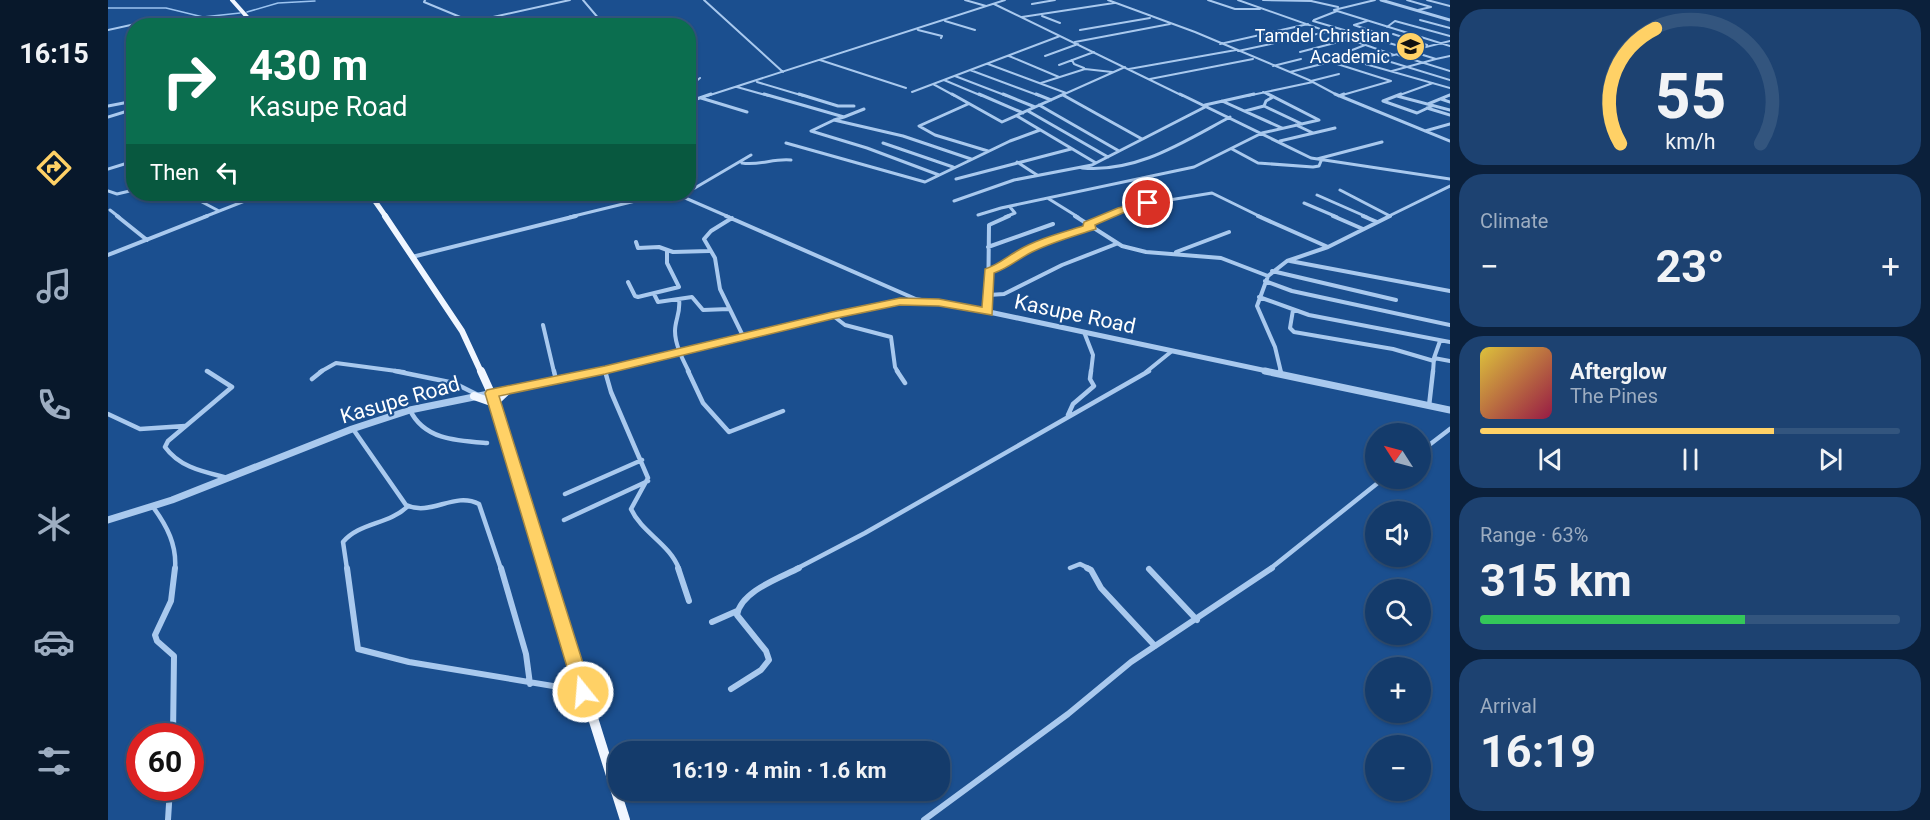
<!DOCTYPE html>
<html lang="en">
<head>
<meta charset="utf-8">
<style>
  :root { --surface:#143b6b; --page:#1d4271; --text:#f1f3f6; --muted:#9dadc1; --line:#33557e; --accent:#ffd166 }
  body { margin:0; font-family:Roboto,sans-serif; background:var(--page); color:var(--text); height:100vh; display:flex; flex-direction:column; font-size:22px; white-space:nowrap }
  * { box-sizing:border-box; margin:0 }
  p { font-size:20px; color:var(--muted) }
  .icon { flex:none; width:33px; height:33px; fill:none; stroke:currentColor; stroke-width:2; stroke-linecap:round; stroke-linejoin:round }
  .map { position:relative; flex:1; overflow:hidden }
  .drawer { display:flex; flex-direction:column; gap:9px; padding:9px; background:#0b203b; width:480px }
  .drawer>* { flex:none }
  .guide { position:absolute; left:18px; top:18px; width:570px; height:183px; border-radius:24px; box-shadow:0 2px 4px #0004,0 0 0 2px var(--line); background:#0b6e4f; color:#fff; overflow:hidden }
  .needle { width:39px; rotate:306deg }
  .controls { position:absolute; left:1257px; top:423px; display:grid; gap:12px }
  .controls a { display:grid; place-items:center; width:66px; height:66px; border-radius:50%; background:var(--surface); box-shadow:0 2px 4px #0004,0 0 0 2px var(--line); font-size:30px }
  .speed { position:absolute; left:18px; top:723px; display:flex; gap:12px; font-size:30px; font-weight:700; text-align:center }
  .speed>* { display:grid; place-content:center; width:78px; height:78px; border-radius:50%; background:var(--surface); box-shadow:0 2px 4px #0004,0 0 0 2px var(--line); line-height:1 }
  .speed .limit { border:9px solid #d22; background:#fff; color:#111 }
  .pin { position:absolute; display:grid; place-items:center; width:51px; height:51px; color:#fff; margin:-26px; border:3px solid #fff; border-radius:50%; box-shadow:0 2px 6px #0007 }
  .me { position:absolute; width:66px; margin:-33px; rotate:343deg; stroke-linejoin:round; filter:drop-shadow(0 0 4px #0008) }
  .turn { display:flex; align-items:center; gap:21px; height:126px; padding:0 24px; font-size:27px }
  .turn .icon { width:78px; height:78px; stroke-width:2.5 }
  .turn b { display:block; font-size:42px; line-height:51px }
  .then { display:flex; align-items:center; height:57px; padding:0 24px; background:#0003; gap:12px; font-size:22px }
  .big { font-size:45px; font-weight:700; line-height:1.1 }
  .drawer .tile { flex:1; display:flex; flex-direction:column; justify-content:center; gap:9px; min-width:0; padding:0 21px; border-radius:24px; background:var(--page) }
  .drawer .dial { align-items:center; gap:0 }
  .dial svg { height:156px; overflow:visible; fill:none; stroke:var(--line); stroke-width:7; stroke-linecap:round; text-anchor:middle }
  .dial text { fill:var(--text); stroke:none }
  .song { display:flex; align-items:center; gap:18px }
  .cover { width:72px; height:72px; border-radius:9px; background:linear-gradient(135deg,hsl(50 70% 55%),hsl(340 70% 35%)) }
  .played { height:6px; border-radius:3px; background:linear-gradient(90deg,var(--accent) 70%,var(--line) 70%) }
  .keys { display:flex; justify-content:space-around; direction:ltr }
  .heat { display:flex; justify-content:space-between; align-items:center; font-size:33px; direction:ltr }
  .charge { height:9px; border-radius:4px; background:linear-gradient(90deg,#34c759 63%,var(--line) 0) }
  .trip { position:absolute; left:500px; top:741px; width:342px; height:60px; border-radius:24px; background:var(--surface); box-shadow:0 2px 4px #0004,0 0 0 2px var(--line); font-weight:700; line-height:60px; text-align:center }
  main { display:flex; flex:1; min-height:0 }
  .tabs { display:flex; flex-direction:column; width:108px; justify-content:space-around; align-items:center; background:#08182b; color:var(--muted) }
  .tabs .icon { width:42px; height:42px }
  .tabs .active { color:var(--accent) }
  .tabs b { font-size:27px; color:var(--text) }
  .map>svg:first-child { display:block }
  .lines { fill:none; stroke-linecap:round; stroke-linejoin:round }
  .stream { stroke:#9cc4f0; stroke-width:1.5 }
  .minor-far4 { stroke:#a9c9ee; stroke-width:2 }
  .minor-far3 { stroke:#a9c9ee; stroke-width:3 }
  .minor-far2 { stroke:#a9c9ee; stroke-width:4 }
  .minor-far1 { stroke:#a9c9ee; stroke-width:4.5 }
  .minor { stroke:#a9c9ee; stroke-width:6 }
  .tertiary-far2 { stroke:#a9c9ee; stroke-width:3 }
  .tertiary-far1 { stroke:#a9c9ee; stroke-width:5 }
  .tertiary { stroke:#a9c9ee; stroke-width:7 }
  .primary-far4 { stroke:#f0f6ff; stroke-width:4 }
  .primary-far3 { stroke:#f0f6ff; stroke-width:5 }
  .primary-far2 { stroke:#f0f6ff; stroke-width:6 }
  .primary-far1 { stroke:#f0f6ff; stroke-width:8 }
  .primary { stroke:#f0f6ff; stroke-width:10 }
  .route { fill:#ffd166; stroke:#a68842; stroke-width:1.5 }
  .labels { text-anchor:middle; stroke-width:4.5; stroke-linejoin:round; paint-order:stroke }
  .far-poi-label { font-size:18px; fill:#fff; stroke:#1b4f8f; text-anchor:end }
  .street-label { font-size:21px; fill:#fff; stroke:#1b4f8f }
</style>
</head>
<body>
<main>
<nav class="tabs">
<b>16:15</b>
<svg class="icon active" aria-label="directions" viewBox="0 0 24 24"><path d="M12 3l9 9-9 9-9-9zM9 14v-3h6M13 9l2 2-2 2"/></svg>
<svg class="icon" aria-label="music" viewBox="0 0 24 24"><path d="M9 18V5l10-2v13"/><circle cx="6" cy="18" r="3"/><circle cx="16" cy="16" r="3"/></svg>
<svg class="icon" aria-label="phone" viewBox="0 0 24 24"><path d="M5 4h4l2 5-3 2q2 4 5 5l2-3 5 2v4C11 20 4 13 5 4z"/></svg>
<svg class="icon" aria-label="climate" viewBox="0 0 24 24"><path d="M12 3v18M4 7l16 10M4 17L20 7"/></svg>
<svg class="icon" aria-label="car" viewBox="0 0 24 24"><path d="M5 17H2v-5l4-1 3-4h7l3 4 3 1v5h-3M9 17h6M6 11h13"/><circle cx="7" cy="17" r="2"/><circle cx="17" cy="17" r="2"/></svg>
<svg class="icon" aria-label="filters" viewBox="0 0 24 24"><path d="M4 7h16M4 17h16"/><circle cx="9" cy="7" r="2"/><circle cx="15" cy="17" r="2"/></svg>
</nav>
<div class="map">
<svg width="1342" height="820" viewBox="0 0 1342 820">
  <rect width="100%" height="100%" fill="#1b4f8f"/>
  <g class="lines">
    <!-- stream -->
    <path class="stream" d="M0 8H58L95 17 132 13
      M139 12 170 3 207 1"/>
    <!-- minor-far4 -->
    <path class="minor-far4" d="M317 0 316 2 374 26
      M475 0 497 26
      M596 0 675 72
      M857 0 878 6
      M1000 0 1087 32 1201 80 1231 96
      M1100 0 1127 9H1152
      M1130 0 1286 55
      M1155 0 1204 1
      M1267 0 1226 10 1342 46
      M1299 0 1323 7 1310 10
      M1319 0 1342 6
      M1203 1 1230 7
      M886 4 1075 96
      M924 4 947 0
      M934 16 952 23
      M914 17 1006 3
      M1206 20 1229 11
      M1312 20 1342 28
      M837 21 867 30
      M1205 21 1305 50
      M1259 21 1246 25 1278 36
      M373 25 376 19 462 0
      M1279 27 1287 21 1342 36
      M0 30 50 19 89 26
      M810 30 834 36 833 38
      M972 30 1042 18
      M1160 33 1179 41
      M1285 34 1319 45
      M967 42 1062 24
      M1112 44 1200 24
      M1257 45 1229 56 1342 88
      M1130 51 1218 32
      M1302 51 1328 59 1342 56
      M1192 52 1242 39
      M1290 55 1342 71
      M901 56 951 77
      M937 56 970 44
      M1273 59 1342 80
      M712 60 798 88
      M964 60 966 64 976 68
      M1223 62 1283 81 1231 96
      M1258 62 1342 41
      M880 64 958 93
      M951 65 986 52
      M1165 66 1193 59
      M1021 69 1128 50
      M862 70 932 96
      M1284 71 1328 59
      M1182 72 1226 61
      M847 76 899 96
      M1042 79 1145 59
      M836 80 874 96
      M1203 81 1231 74
      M649 82 696 96
      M933 83 977 69 1004 72
      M825 84 847 96
      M629 87 661 96
      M580 88 592 78
      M804 92 952 36
      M1155 92 1163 96
      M599 96 897 0
      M952 96 1017 67
      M1139 96 1205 82
      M1289 96 1325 83
      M1340 96 1342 95"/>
    <!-- minor-far3 -->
    <path class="minor-far3" d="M656 94 736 117 756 109
      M691 94 730 106H746
      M844 94 894 122 956 94
      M871 94 915 113
      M895 94 927 107
      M928 94 943 100
      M1072 94 1203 158 1342 179
      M1227 94 1342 141
      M955 95 1034 139
      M1231 96 1236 94
      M1289 96 1342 110
      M593 98 639 112
      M1333 99 1342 102
      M1114 101 1174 128
      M1275 101 1293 94
      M1275 101 1309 113 1324 106
      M580 102 603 94
      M860 104 811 126 827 135 880 151
      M1320 104 1342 95
      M931 105 1011 151
      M1097 105 1146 94
      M0 106 26 101
      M1156 106 1194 124
      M1319 108 1342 115
      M920 111 1000 157
      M1137 111 1156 106 1158 101 1165 97
      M909 116 988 163
      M0 117 26 109
      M736 117 726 120 795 136 863 159
      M726 120 703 131 759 148 831 175
      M1188 125 1205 133
      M1317 131 1342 124
      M1172 141 1227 128
      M678 143 817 182 902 141 932 130
      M775 143 845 167
      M1124 149 1150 163 1205 167 1211 166 1213 161
      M1209 159 1274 142
      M909 162 929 175
      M634 163C651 166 666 158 683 160
      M974 168C1029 173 1075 142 1122 117
      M0 169 26 161
      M848 179 963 149
      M1232 190 1282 216
      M0 191 9 194 26 190
      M580 192 643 155
      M79 194 111 211
      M568 194 621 217
      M1209 195 1259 217
      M941 199 970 217
      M846 201 906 180 984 165 1099 106
      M1196 203 1229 217
      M2 210 11 217
      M870 215 893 208 1086 167 1154 133 1211 120 1160 94
      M96 217 155 194
      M462 217 556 194
      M897 217 907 213 902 207
      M997 217 1031 205 1104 193 1153 217
      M1279 217 1342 186"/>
    <!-- minor-far2 -->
    <path class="minor-far2" d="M9 216 39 240
      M618 216 810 300
      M967 216 1014 246 1038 252 1113 258 1160 276
      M1150 216 1220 247
      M1225 216 1255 229
      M1255 216 1269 222
      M624 218 603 231 596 239 607 258 612 289 636 338
      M979 224 1001 216
      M528 242 530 248 551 247 565 252 601 251
      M880 247 945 224
      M1068 252 1121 232
      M0 255 99 216
      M304 257 468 216
      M1182 261 1342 291
      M880 271 934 244 984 227
      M1164 271 1288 300
      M1157 281 1184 291 1342 325
      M520 282 527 296 530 297 571 287 559 263V251
      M546 294 550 302 584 297 595 310 621 309
      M881 295 896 294 954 265 1008 244
      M1151 297 1201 315 1342 342
      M571 299C573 312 567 320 567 331 567 345 575 360 581 372
      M1185 310 1182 328 1186 332 1285 349 1326 361
      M880 312 881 225 901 216
      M724 315 737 325 783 337 787 367 790 372
      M435 325 446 372
      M976 332 985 355 983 372
      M1326 358 1342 361
      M212 372 228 363 296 372
      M1038 372 1064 351
      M1173 372 1167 347 1149 306 1160 276 1179 261 1220 247 1282 216
      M1325 372 1326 358 1332 341"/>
    <!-- minor-far1 -->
    <path class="minor-far1" d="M99 371 124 387 60 441 57 447C72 468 97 472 120 478
      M287 371 346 383 370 395
      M446 371 448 380
      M497 371 503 392 540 478 523 509C534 533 562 544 571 569
      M580 371 595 403 621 432 675 411
      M789 371 797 383
      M1172 371 1173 374
      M204 379 214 371
      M1321 406 1325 371
      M302 410C316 440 350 441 379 443
      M0 414 32 429 77 426
      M960 415 965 404 986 386 982 379 983 371
      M245 429 298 505C323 517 346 491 371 504L393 569
      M1312 452 1342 429
      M457 494 534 460
      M45 507C59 526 69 545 67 569
      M456 520 540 481
      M962 568 972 564 982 569
      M239 569 235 542C252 522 281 525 300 506
      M688 569 757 533 1041 371
      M1162 569 1276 478"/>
    <!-- minor -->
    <path class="minor" d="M239 568 250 649 301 662 475 691
      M393 568 418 654 422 684
      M570 568 581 601
      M979 568 983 570 993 588 1047 646
      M1041 569 1089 620
      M604 622 629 611
      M623 689 653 670 661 660 658 651 629 615C633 591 672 578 691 568
      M65 736 66 656 49 641 47 635 63 601 67 568
      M60 820 62 788
      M816 820 960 714 1023 662 1164 568"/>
    <!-- tertiary-far2 -->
    <path class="tertiary-far2" d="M1273 0 1342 20"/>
    <!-- tertiary-far1 -->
    <path class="tertiary-far1" d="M487 372 758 308 810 300 853 306 1164 372"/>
    <!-- tertiary -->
    <path class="tertiary" d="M1157 371 1342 410
      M0 520 64 500 244 429 302 410 494 371"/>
    <!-- primary-far4 -->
    <path class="primary-far4" d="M124 0 147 26"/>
    <!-- primary-far3 -->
    <path class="primary-far3" d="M262 194 278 217"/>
    <!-- primary-far2 -->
    <path class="primary-far2" d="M277 216 354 331 373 372"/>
    <!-- primary-far1 -->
    <path class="primary-far1" d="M373 371 383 393 438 569
      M366 396 386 403 400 390"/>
    <!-- primary -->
    <path class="primary" d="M438 568 517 820"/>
  </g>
  <!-- route -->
  <path class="route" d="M1040 200 1043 201V205L1017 212 987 225 988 229C966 236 944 242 924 252 910 259 901 268 886 273L884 315 831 306 792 305 724 319 497 374 391 396 484 692 481 697 475 700 468 697 377 393 379 390 497 366 724 312 792 298 831 299 874 307 877 269C890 265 897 258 909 251 929 239 953 233 975 226L976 222 1010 208Z"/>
  <!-- icons -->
  <defs>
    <symbol id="school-disc" viewBox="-11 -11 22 22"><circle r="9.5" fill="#ffd166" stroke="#1b4f8f"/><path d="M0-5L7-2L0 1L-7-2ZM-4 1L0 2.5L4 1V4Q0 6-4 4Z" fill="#111"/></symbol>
  </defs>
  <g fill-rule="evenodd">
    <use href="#school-disc" x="1286" y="30" width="33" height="33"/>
  </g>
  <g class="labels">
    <!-- far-poi labels -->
    <g class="far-poi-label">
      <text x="1282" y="42">Tamdel Christian<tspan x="1282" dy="21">Academic</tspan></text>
    </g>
    <!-- street labels -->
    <g class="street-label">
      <text transform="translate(967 314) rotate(12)" y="7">Kasupe Road</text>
      <text transform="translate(292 400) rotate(-16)" y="7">Kasupe Road</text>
    </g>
  </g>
</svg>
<div class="controls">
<a><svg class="needle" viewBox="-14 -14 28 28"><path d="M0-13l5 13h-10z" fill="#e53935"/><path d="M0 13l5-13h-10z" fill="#9dadc1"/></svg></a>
<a><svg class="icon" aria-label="sound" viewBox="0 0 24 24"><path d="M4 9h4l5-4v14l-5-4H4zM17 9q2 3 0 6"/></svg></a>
<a><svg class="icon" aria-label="search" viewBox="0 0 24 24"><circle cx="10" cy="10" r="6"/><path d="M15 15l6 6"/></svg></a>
<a>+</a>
<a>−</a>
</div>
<div class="speed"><div class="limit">60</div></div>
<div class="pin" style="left:1040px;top:203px;background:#d93025"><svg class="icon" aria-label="arrive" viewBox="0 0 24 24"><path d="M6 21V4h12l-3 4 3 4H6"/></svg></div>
<svg class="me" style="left:475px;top:692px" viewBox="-20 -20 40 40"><circle r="17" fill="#ffd166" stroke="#fff" stroke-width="3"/><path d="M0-11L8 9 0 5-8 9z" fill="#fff"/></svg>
<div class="trip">16:19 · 4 min · 1.6 km</div>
<div class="guide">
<div class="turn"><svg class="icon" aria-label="right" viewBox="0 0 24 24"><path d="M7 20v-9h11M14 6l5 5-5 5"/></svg><div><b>430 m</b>Kasupe Road</div></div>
<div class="then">Then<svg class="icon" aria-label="left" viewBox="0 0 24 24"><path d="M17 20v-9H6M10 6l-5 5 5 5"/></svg></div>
</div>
</div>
<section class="drawer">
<div class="tile dial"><svg viewBox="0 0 100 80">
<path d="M14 69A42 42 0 1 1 86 69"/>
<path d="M14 69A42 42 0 0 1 32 10" stroke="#ffd166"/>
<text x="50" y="56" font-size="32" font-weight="700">55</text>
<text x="50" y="72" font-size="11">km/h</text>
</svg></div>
<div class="tile"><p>Climate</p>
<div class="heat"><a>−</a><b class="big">23°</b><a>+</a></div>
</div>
<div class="tile">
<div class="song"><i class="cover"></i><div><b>Afterglow</b><p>The Pines</p></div></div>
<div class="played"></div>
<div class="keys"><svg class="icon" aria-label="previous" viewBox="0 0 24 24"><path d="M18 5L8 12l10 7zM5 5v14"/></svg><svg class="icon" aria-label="pause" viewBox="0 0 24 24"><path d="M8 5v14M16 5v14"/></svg><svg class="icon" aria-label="next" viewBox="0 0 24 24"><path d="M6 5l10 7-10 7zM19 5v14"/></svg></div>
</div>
<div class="tile"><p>Range · 63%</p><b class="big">315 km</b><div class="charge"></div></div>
<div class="tile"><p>Arrival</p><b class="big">16:19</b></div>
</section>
</main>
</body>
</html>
